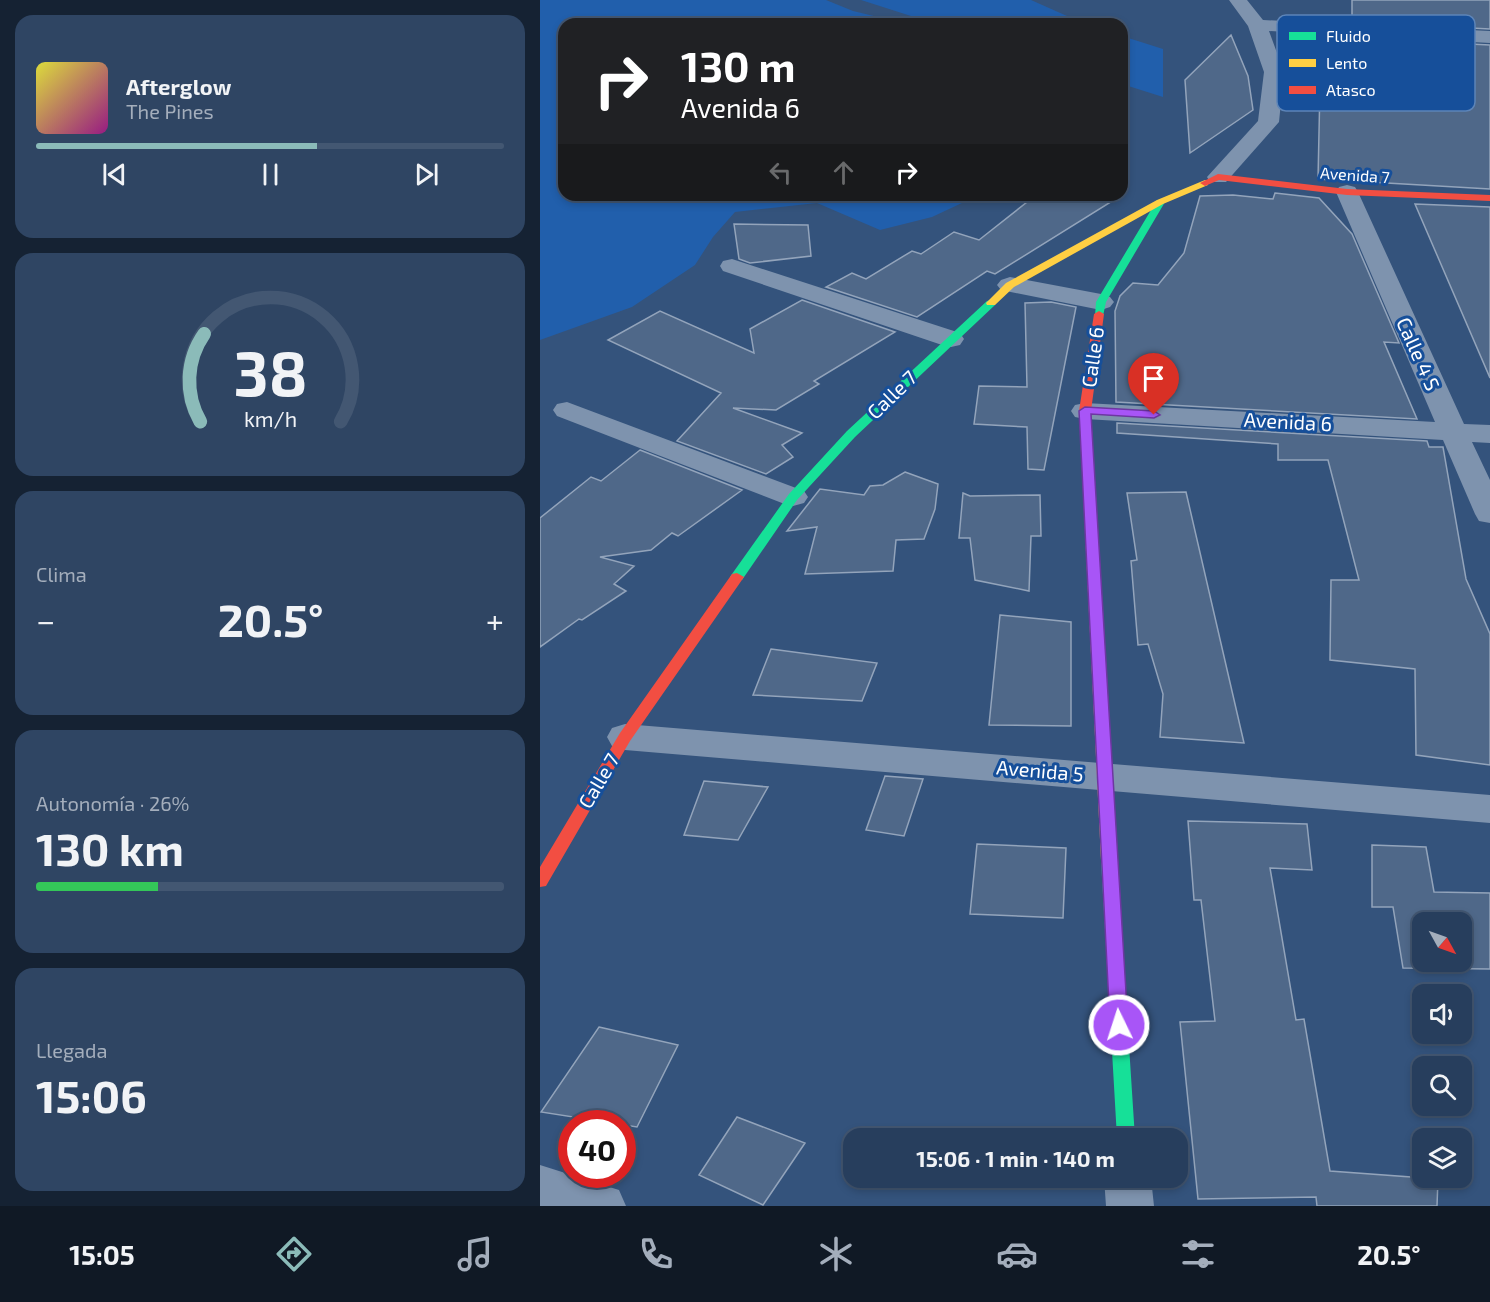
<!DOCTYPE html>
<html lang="es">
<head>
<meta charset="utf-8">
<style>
  :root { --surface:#273e5d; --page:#2f4563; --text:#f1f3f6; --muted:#a4aebc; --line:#435772; --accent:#8bbbb9 }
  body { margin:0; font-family:"Exo 2",sans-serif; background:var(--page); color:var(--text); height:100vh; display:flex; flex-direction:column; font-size:22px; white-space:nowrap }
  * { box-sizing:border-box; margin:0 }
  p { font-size:20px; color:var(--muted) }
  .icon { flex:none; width:33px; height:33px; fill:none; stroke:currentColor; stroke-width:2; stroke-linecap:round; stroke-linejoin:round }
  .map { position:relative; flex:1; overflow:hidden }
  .side { display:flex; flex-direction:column; gap:15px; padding:15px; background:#152233; width:540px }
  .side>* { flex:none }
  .guide { position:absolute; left:18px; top:18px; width:570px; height:183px; border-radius:18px; box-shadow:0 3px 9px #0003,0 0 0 2px var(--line); background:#202124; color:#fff; overflow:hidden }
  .needle { width:39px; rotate:130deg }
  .controls { position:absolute; left:872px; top:912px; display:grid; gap:12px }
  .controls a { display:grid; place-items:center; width:60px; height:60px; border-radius:12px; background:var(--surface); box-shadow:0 3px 9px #0003,0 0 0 2px var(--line); font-size:30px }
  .speed { position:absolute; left:18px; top:1110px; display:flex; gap:12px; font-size:30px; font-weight:700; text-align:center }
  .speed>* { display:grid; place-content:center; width:78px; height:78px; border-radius:50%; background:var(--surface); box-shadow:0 3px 9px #0003,0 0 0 2px var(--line); line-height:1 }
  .speed .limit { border:9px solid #d22; background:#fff; color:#111 }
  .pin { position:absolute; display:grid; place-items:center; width:51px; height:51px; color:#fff; margin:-62px -26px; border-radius:50% 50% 50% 0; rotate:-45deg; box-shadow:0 0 6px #0007 }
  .pin .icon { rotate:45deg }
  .me { position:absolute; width:66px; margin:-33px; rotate:356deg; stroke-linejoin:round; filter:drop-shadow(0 0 4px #0008) }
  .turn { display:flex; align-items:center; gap:21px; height:126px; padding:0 24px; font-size:27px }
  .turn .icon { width:78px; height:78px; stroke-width:2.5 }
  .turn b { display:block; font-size:42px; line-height:51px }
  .lanes { display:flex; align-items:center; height:57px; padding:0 24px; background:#0003; justify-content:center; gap:30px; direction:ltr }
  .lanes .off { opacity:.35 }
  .big { font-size:45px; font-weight:700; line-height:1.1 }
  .side .card { flex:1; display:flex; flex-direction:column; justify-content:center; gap:9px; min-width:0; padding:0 21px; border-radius:18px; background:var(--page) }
  .side .dial { align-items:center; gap:0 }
  .dial svg { height:156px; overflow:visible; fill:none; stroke:var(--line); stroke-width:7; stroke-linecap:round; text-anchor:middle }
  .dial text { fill:var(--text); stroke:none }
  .song { display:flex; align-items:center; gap:18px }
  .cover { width:72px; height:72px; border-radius:9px; background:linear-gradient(135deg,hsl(60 70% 55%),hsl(310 70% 35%)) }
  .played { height:6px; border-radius:3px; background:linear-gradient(90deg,var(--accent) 60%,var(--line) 60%) }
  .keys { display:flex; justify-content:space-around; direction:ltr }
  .heat { display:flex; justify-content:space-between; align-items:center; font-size:33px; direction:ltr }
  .charge { height:9px; border-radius:4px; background:linear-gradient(90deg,#34c759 26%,var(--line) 0) }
  .trip { position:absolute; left:303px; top:1128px; width:345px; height:60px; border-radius:18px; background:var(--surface); box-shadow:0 3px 9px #0003,0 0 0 2px var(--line); font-weight:700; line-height:60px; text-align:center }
  .tab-bar { display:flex; height:96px; justify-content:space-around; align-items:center; background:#101925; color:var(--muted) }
  .tab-bar .icon { width:42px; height:42px }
  .tab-bar .selected { color:var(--accent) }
  .tab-bar b { font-size:27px; color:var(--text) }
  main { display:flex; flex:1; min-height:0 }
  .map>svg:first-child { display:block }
  .green { fill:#215fac }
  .building { fill:#4f6889; stroke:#93a4bb; stroke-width:1.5; fill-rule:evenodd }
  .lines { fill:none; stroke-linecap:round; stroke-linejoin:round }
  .street { fill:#7e93ae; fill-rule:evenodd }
  .fast { fill:#16e098; fill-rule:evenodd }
  .slow { fill:#ffcf43; fill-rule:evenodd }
  .jam { fill:#f24e42; fill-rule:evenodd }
  .route { fill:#a855f7; stroke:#6d37a1; stroke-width:1.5 }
  .labels { text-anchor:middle; stroke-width:6; stroke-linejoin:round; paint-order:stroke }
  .far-street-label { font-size:16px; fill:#fff; stroke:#164f9a }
  .street-label { font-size:20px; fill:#fff; stroke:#164f9a }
  .key { fill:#164f9a; stroke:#5c84b8; stroke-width:1.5 }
  .key-label { font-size:16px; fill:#fff }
</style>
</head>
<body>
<main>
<section class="side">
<div class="card">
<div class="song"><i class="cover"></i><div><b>Afterglow</b><p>The Pines</p></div></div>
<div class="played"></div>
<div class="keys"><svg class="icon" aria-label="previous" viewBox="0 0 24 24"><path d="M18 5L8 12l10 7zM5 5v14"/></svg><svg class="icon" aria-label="pause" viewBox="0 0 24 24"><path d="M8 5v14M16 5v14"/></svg><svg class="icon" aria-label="next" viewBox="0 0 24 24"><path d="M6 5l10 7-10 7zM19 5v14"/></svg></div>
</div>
<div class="card dial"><svg viewBox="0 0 100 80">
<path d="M14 69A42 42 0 1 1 86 69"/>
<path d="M14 69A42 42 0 0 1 16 24" stroke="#8bbbb9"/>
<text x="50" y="56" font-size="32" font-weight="700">38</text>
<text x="50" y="72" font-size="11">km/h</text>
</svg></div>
<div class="card"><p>Clima</p>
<div class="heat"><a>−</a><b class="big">20.5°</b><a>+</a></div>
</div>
<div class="card"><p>Autonomía · 26%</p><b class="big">130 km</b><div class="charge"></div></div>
<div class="card"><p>Llegada</p><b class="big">15:06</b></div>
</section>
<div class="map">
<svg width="950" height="1206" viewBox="0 0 950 1206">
  <rect width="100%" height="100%" fill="#34537c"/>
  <!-- green -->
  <path class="green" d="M0 0H286L313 11 367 24H24V195H439L392 217 340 230 277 203 195 212 173 237 155 265 92 307 0 340Z
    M321 0H491L545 24H396Z
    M582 36 623 49V97L582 84Z"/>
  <!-- building -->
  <path class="building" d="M812 0H950V29L812 22Z
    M691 35 708 76 713 110 650 153 645 80Z
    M811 38 950 45V189L778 179 780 86 810 88Z
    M735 193 779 198 812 234 859 343 844 342 877 419 576 402 575 311 580 296 593 283 618 285 644 253 660 196 693 195 733 199Z
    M496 195H582L455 274 447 271 377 317 286 287 312 273 326 279 372 251 381 254 414 232 439 240Z
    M875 204 950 207V378Z
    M194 224 268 225 271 256 210 263 199 259Z
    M262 300 355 332 274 381 279 384 236 410 193 408 262 433 242 445 253 457 226 474 137 441 181 393 68 340 120 311 214 353 210 329Z
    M511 302 536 307 504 470 488 469 487 427 434 424 439 386 487 387 485 303Z
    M577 423 887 441 889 447H903L926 579 950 634V765L876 755 875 669 790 660 791 580H819L788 460H738V444L577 433Z
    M100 450 202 490 138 536 132 533 111 550 60 557 94 566 74 584 86 591 42 620 39 619 0 647V518L51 477 61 481Z
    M365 472 398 484 395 509 384 539 356 540 353 571 265 574 277 527 247 531 280 489 324 495 330 486 343 485Z
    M646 492 704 743 620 737 623 694 608 644 598 645 591 561 597 560 587 493Z
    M423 493 430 496 500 495 501 536H491L489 591 435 580 430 538H419Z
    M460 615 531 622V726L449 725Z
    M231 649 337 663 322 701 213 695Z
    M345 776 383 779 364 836 326 830Z
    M164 781 228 787 198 840 144 835Z
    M648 821 767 824 772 870 730 868 756 1020 764 1019 790 1171 898 1179 897 1206H777L776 1197 658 1199 640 1022 675 1021 661 900H654Z
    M437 844 526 848 523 918 430 914Z
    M832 845 886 847 894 892 950 893V969L863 968 853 907H832ZM882 922H921V962H882Z
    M59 1027 138 1045 97 1127 1 1112Z
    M197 1117 265 1143 223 1205 159 1175Z"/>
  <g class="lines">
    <!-- street -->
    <path class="street" d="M689 0H707L723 20 950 31V43L729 31 744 72 739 122 686 182H670L667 177 718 121 724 72 708 26Z
      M807 185 815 187 818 192 924 424 950 425V443L932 442 950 480V523L939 521 935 514 903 440 545 419 535 417 531 411 535 405 545 403 895 422 796 192 799 187Z
      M192 259 420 333 424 339 420 345 411 347 402 345 183 271 180 266 183 261Z
      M470 277 561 294 570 297 574 302 570 307 561 310 461 290 457 285 461 280Z
      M27 402 264 491 268 497 264 503 253 506 242 503 17 416 13 410 17 404Z
      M85 724 950 795V823L85 750 72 746 67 737 72 728Z
      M0 1165 79 1190 86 1206H0Z
      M564 1178H611L614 1206H566Z"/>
    <!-- fast -->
    <path class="fast" d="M617 200 625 202 566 302 563 316H555L556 302Z
      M451 300 455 301V305L315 437 257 500 202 580H192L190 577 192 574 249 494 307 431 447 301Z
      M569 854 575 856 577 860 595 1138H577L561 860 563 856Z"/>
    <!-- slow -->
    <path class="slow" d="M665 180 668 181V185L623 204 474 287 455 305H447L446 303 466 283 617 200Z
      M551 527 557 531 577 860 575 864 569 866 563 864 561 860 545 531Z"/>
    <!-- jam -->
    <path class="jam" d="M678 174 807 189 950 195V201L807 195 679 180 665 186 660 183Z
      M559 311 564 314 551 411 557 531 551 535 545 531 539 411 554 314Z
      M197 573 204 577 90 741 6 886 0 887V867L80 733 192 574Z"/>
  </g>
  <!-- route -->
  <path class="route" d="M545 407 614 411 620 415 614 418 551 414 588 1025 585 1031 579 1033 573 1031 570 1025 539 411Z"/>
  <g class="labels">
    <!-- far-street labels -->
    <g class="far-street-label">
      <text transform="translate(815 175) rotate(4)" y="6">Avenida 7</text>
    </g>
    <!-- street labels -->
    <g class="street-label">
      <text transform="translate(878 354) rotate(66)" y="7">Calle 4 S</text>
      <text transform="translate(553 357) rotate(-82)" y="7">Calle 6</text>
      <text transform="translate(352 395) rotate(-44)" y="7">Calle 7</text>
      <text transform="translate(748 422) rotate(3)" y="7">Avenida 6</text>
      <text transform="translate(500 771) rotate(5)" y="7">Avenida 5</text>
      <text transform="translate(59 781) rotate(-59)" y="7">Calle 7</text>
    </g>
  </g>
  <!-- legend -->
  <rect x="737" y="15" width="198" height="96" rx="9" class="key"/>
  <rect x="749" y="32" width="27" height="8" fill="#16e098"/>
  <rect x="749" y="59" width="27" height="8" fill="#ffcf43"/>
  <rect x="749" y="86" width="27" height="8" fill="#f24e42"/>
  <g class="key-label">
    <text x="786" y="42">Fluido</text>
    <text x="786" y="69">Lento</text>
    <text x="786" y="96">Atasco</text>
  </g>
</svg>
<div class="controls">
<a><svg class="needle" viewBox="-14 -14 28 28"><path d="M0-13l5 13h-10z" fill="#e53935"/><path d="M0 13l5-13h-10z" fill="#a4aebc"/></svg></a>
<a><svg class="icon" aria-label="sound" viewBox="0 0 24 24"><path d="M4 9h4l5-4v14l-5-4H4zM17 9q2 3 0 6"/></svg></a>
<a><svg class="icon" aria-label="search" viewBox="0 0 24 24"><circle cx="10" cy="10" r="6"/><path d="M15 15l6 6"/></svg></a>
<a><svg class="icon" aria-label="layers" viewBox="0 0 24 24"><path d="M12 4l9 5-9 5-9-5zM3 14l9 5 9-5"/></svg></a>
</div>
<div class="speed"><div class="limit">40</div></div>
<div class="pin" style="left:614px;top:415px;background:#d93025"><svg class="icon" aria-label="arrive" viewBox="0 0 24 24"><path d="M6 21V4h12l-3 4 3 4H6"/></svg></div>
<svg class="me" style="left:579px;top:1025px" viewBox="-20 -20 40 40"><circle r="17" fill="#a855f7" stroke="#fff" stroke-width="3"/><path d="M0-11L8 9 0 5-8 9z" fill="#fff"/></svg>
<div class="trip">15:06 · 1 min · 140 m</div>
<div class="guide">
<div class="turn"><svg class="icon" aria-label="right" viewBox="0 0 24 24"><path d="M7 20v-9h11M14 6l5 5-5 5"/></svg><div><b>130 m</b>Avenida 6</div></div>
<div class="lanes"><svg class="icon off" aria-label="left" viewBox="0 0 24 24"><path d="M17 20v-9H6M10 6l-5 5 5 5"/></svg><svg class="icon off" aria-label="ahead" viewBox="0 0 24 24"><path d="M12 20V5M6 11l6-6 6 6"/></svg><svg class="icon" aria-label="right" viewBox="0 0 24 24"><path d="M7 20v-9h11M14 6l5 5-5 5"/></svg></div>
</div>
</div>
</main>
<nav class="tab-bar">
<b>15:05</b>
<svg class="icon selected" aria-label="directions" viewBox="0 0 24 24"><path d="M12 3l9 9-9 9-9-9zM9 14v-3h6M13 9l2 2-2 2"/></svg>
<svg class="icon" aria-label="music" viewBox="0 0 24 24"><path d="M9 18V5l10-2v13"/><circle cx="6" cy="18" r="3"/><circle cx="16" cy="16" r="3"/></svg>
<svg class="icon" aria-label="phone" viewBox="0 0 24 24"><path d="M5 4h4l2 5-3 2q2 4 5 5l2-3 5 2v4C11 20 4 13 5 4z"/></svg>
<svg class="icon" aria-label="climate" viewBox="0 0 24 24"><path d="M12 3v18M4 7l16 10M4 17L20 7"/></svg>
<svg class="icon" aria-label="car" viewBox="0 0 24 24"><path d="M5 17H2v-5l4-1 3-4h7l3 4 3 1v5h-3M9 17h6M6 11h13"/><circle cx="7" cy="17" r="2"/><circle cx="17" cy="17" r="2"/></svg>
<svg class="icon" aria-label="filters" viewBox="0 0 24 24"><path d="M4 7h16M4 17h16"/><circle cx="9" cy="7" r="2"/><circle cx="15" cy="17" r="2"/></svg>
<b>20.5°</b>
</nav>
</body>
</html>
